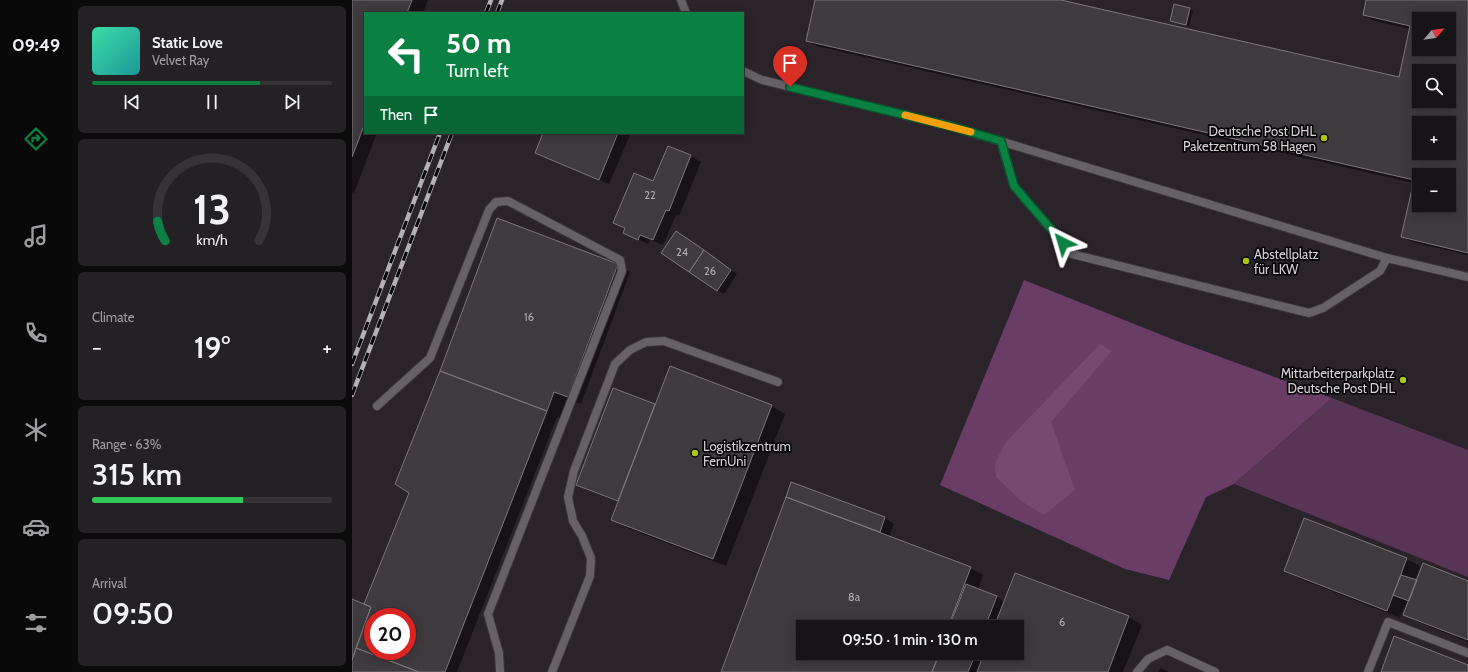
<!DOCTYPE html>
<html lang="en">
<head>
<meta charset="utf-8">
<style>
  :root { --surface:#161416; --page:#232123; --text:#f1f3f6; --muted:#9e9ea1; --line:#353335; --accent:#0b8043 }
  body { margin:0; font-family:Cabin,sans-serif; background:var(--page); color:var(--text); height:100vh; display:flex; flex-direction:column; font-size:15px; white-space:nowrap }
  * { box-sizing:border-box; margin:0 }
  p { font-size:13px; color:var(--muted) }
  .icon { flex:none; width:22px; height:22px; fill:none; stroke:currentColor; stroke-width:2; stroke-linecap:round; stroke-linejoin:round }
  .map { position:relative; flex:1; overflow:hidden }
  .sheet { display:flex; flex-direction:column; gap:6px; padding:6px; background:#0c0b0c; width:280px }
  .sheet>* { flex:none }
  .top-card { position:absolute; left:12px; top:12px; width:380px; height:122px; border-radius:0px; box-shadow:0 2px 10px #0003,0 0 0 1px var(--line); background:#0b8043; color:#fff; overflow:hidden }
  .needle { width:26px; rotate:62deg }
  .buttons { position:absolute; left:1060px; top:12px; display:grid; gap:8px }
  .buttons a { display:grid; place-items:center; width:44px; height:44px; border-radius:0px; background:var(--surface); box-shadow:0 2px 10px #0003,0 0 0 1px var(--line); font-size:20px }
  .speed { position:absolute; left:12px; top:608px; display:flex; gap:8px; font-size:20px; font-weight:700; text-align:center }
  .speed>* { display:grid; place-content:center; width:52px; height:52px; border-radius:50%; background:var(--surface); box-shadow:0 2px 10px #0003,0 0 0 1px var(--line); line-height:1 }
  .speed .limit { border:6px solid #d22; background:#fff; color:#111 }
  .pin { position:absolute; display:grid; place-items:center; width:34px; height:34px; color:#fff; margin:-41px -17px; border-radius:50% 50% 50% 0; rotate:-45deg; box-shadow:0 0 4px #0007 }
  .pin .icon { rotate:45deg }
  .me { position:absolute; width:44px; margin:-22px; rotate:320deg; stroke-linejoin:round; filter:drop-shadow(0 0 3px #0008) }
  .turn { display:flex; align-items:center; gap:14px; height:84px; padding:0 16px; font-size:18px }
  .turn .icon { width:52px; height:52px; stroke-width:2.5 }
  .turn b { display:block; font-size:28px; line-height:34px }
  .then { display:flex; align-items:center; height:38px; padding:0 16px; background:#0003; gap:8px; font-size:15px }
  .big { font-size:30px; font-weight:600; line-height:1.1 }
  .sheet .tile { flex:1; display:flex; flex-direction:column; justify-content:center; gap:6px; min-width:0; padding:0 14px; border-radius:6px; background:var(--page) }
  .sheet .dial { align-items:center; gap:0 }
  .dial svg { height:104px; overflow:visible; fill:none; stroke:var(--line); stroke-width:7; stroke-linecap:round; text-anchor:middle }
  .dial text { fill:var(--text); stroke:none }
  .song { display:flex; align-items:center; gap:12px }
  .cover { width:48px; height:48px; border-radius:6px; background:linear-gradient(135deg,hsl(160 70% 55%),hsl(180 70% 35%)) }
  .played { height:4px; border-radius:2px; background:linear-gradient(90deg,var(--accent) 70%,var(--line) 70%) }
  .keys { display:flex; justify-content:space-around; direction:ltr }
  .heat { display:flex; justify-content:space-between; align-items:center; font-size:22px; direction:ltr }
  .charge { height:6px; border-radius:3px; background:linear-gradient(90deg,#34c759 63%,var(--line) 0) }
  .trip { position:absolute; left:444px; top:620px; width:228px; height:40px; border-radius:0px; background:var(--surface); box-shadow:0 2px 10px #0003,0 0 0 1px var(--line); font-weight:600; line-height:40px; text-align:center }
  main { display:flex; flex:1; min-height:0 }
  .tabs { display:flex; flex-direction:column; width:72px; justify-content:space-around; align-items:center; background:#090809; color:var(--muted) }
  .tabs .icon { width:28px; height:28px }
  .tabs .on { color:var(--accent) }
  .tabs b { font-size:18px; color:var(--text) }
  .map>svg:first-child { display:block }
  .built { fill:#2b232a; fill-rule:evenodd }
  .green { fill:#583455 }
  .forest { fill:#6a3d67 }
  .water { fill:#764872 }
  .shadow { fill:#0007; fill-rule:evenodd }
  .building { fill:#3e3a3e; stroke:#7c777c; fill-rule:evenodd }
  .lines { fill:none; stroke-linecap:round; stroke-linejoin:round }
  .service-casing { stroke:#393639; stroke-width:10 }
  .service { stroke:#666166; stroke-width:8 }
  .rail-casing { stroke:#b4b1b4; stroke-width:4.5 }
  .rail { stroke:#070607; stroke-width:3; stroke-dasharray:9; stroke-linecap:butt }
  .route-casing { stroke:#07532c; stroke-width:10 }
  .route { stroke:#0b8043; stroke-width:7 }
  .slow { stroke:#f59e0b; stroke-width:7 }
  .poi-dot { fill:#abc716; stroke:#070607; stroke-width:1.5 }
  .labels { text-anchor:middle; stroke-width:3.5; stroke-linejoin:round; paint-order:stroke }
  .number-label { font-size:11px; fill:#aeabae }
  .poi-label { font-size:13px; fill:#d4d1d4; stroke:#070607; text-anchor:end }
</style>
</head>
<body>
<main>
<nav class="tabs">
<b>09:49</b>
<svg class="icon on" aria-label="directions" viewBox="0 0 24 24"><path d="M12 3l9 9-9 9-9-9zM9 14v-3h6M13 9l2 2-2 2"/></svg>
<svg class="icon" aria-label="music" viewBox="0 0 24 24"><path d="M9 18V5l10-2v13"/><circle cx="6" cy="18" r="3"/><circle cx="16" cy="16" r="3"/></svg>
<svg class="icon" aria-label="phone" viewBox="0 0 24 24"><path d="M5 4h4l2 5-3 2q2 4 5 5l2-3 5 2v4C11 20 4 13 5 4z"/></svg>
<svg class="icon" aria-label="climate" viewBox="0 0 24 24"><path d="M12 3v18M4 7l16 10M4 17L20 7"/></svg>
<svg class="icon" aria-label="car" viewBox="0 0 24 24"><path d="M5 17H2v-5l4-1 3-4h7l3 4 3 1v5h-3M9 17h6M6 11h13"/><circle cx="7" cy="17" r="2"/><circle cx="17" cy="17" r="2"/></svg>
<svg class="icon" aria-label="filters" viewBox="0 0 24 24"><path d="M4 7h16M4 17h16"/><circle cx="9" cy="7" r="2"/><circle cx="15" cy="17" r="2"/></svg>
</nav>
<section class="sheet">
<div class="tile">
<div class="song"><i class="cover"></i><div><b>Static Love</b><p>Velvet Ray</p></div></div>
<div class="played"></div>
<div class="keys"><svg class="icon" aria-label="previous" viewBox="0 0 24 24"><path d="M18 5L8 12l10 7zM5 5v14"/></svg><svg class="icon" aria-label="pause" viewBox="0 0 24 24"><path d="M8 5v14M16 5v14"/></svg><svg class="icon" aria-label="next" viewBox="0 0 24 24"><path d="M6 5l10 7-10 7zM19 5v14"/></svg></div>
</div>
<div class="tile dial"><svg viewBox="0 0 100 80">
<path d="M14 69A42 42 0 1 1 86 69"/>
<path d="M14 69A42 42 0 0 1 8 54" stroke="#0b8043"/>
<text x="50" y="56" font-size="32" font-weight="700">13</text>
<text x="50" y="72" font-size="11">km/h</text>
</svg></div>
<div class="tile"><p>Climate</p>
<div class="heat"><a>−</a><b class="big">19°</b><a>+</a></div>
</div>
<div class="tile"><p>Range · 63%</p><b class="big">315 km</b><div class="charge"></div></div>
<div class="tile"><p>Arrival</p><b class="big">09:50</b></div>
</section>
<div class="map">
<svg width="1116" height="672" viewBox="0 0 1116 672">
  <rect width="100%" height="100%" fill="#1e1a1e"/>
  <!-- built -->
  <path class="built" d="M0 0H1116V672H0ZM13 13H391V133H13ZM1067 19H1097V49H1067ZM1067 71H1097V101H1067ZM1067 123H1097V153H1067ZM1067 175H1097V205H1067ZM21 617H55V651H21ZM451 627H665V653H451Z"/>
  <!-- green -->
  <path class="green" d="M980 398 1116 450V577L882 484Z"/>
  <!-- forest -->
  <path class="forest" d="M672 280 825 341 980 398 882 484 854 497 817 580 773 569 588 485Z"/>
  <!-- water -->
  <path class="water" d="M748 344 760 351 699 422 723 490 692 515 669 501 644 477 643 463 654 442Z"/>
  <!-- shadow -->
  <path class="shadow" d="M0 0H76L71 13H13V133H25L2 193 0 192Z
    M464 0H705L1048 78 1059 29 1022 21 1012 15 1015 0H1116V255L1060 242 1050 237 1062 183 465 46 455 41ZM1067 19H1097V49H1067ZM1067 71H1097V101H1067ZM1067 123H1097V153H1067ZM1067 175H1097V205H1067Z
    M838 9 841 11 837 26 819 21Z
    M192 133H274L278 135 257 184 194 158Z
    M316 147 339 156 349 162 327 216 324 215 311 245 298 240 296 244 272 233 273 229 263 223 302 182Z
    M331 237 385 274 372 294 365 290Z
    M265 264 278 272 229 404 216 398 208 418 205 417 105 672H0V600L13 605 58 492ZM21 617H55V651H21Z
    M319 367 420 406 433 414 374 566 273 527 260 519 267 502 235 490 225 485 262 389 304 406Z
    M440 484 533 518 542 524 537 537 618 568 631 575 626 590 645 597 653 602 663 574 777 617 790 625 771 672H370L438 500 435 497ZM451 627H665V653H451Z
    M953 519 1055 559 1068 566 1063 580 1116 582V642L1066 622 1053 615 1058 602 1055 601 1048 618 946 578 933 570Z
    M808 668 817 672H806Z"/>
  <!-- building -->
  <path class="building" d="M0 0H60L55 13H13V123L0 157Z
    M463 0H709L1047 77 1058 26 1011 15 1014 0H1116V253L1049 237 1062 180 454 41ZM1067 19H1097V49H1067ZM1067 71H1097V101H1067ZM1067 123H1097V153H1067ZM1067 175H1097V205H1067Z
    M822 4 838 8 834 25 818 21Z
    M191 133H266L247 180 183 153Z
    M316 146 339 155 317 211 314 210 301 240 288 235 286 240 271 233 273 228 261 223 282 173 301 181Z
    M145 218 266 264 216 397 202 392 195 411 88 371Z
    M324 231 352 250 337 272 309 253Z
    M352 250 379 270 365 291 337 272Z
    M318 366 420 405 361 559 259 520Z
    M88 371 195 411 93 672H67L4 648 19 607 12 604 57 493 43 484ZM21 617H55V651H21Z
    M261 388 303 404 266 501 224 485Z
    M439 482 533 517 528 532 434 497Z
    M434 497 619 567 596 627H451V653H587L580 672H369Z
    M952 518 1055 558 1035 611 932 571Z
    M1071 563 1116 581V640L1051 615Z
    M663 573 777 616 756 672H625L632 653H665V627H642Z
    M1049 575 1065 580 1057 601 1041 595Z
    M614 584 645 596 633 627H597Z
    M0 599 19 607 0 660Z
    M1042 636 1116 665V672H1029Z
    M4 648 67 672H0V660Z
    M588 653H624L616 672H580Z"/>
  <g class="lines">
    <defs>
      <path id="service" d="M329 0 334 13
        M391 71 410 80 598 126 1035 258 1116 277
        M649 141 662 186 720 254 957 313 971 308 1028 271 1035 258
        M25 406 78 358 137 210 144 202 156 201 268 260 270 271 136 614 147 653 148 672
        M200 672 238 576 239 558 230 536 221 521 216 497 222 471 263 364 278 350 294 342 312 341 426 382
        M785 672 796 659 815 650 863 672
        M1016 672 1036 622 1116 653"/>
    </defs>
    <!-- service casing -->
    <use href="#service" class="service-casing"/>
    <!-- service -->
    <use href="#service" class="service"/>
    <defs>
      <path id="rail" d="M134 13 139 0
        M145 13 150 0
        M0 364 88 133
        M0 395 100 133"/>
    </defs>
    <!-- rail casing -->
    <use href="#rail" class="rail-casing"/>
    <!-- rail -->
    <use href="#rail" class="rail"/>
  </g>
  <g class="lines">
    <defs>
      <path id="route" d="M438 87 598 126 649 141 662 186 711 243"/>
    </defs>
    <!-- route casing -->
    <use href="#route" class="route-casing"/>
    <!-- route -->
    <use href="#route" class="route"/>
    <!-- slow -->
    <path class="slow" d="M553 115 619 132"/>
  </g>
  <!-- markers -->
  <g class="poi-dot">
    <circle cx="972" cy="138" r="4"/>
    <circle cx="894" cy="261" r="4"/>
    <circle cx="1051" cy="380" r="4"/>
    <circle cx="343" cy="453" r="4"/>
  </g>
  <g class="labels">
    <!-- number labels -->
    <g class="number-label">
      <text x="298" y="199">22</text>
      <text x="330" y="256">24</text>
      <text x="358" y="275">26</text>
      <text x="177" y="321">16</text>
      <text x="502" y="601">8a</text>
      <text x="710" y="626">6</text>
    </g>
    <!-- poi labels -->
    <g class="poi-label">
      <text x="964" y="136">Deutsche Post DHL<tspan x="964" dy="15">Paketzentrum 58 Hagen</tspan></text>
      <text x="902" y="259" text-anchor="start">Abstellplatz<tspan x="902" dy="15">für LKW</tspan></text>
      <text x="1043" y="378">Mittarbeiterparkplatz<tspan x="1043" dy="15">Deutsche Post DHL</tspan></text>
      <text x="351" y="451" text-anchor="start">Logistikzentrum<tspan x="351" dy="15">FernUni</tspan></text>
    </g>
  </g>
</svg>
<div class="buttons">
<a><svg class="needle" viewBox="-14 -14 28 28"><path d="M0-13l5 13h-10z" fill="#e53935"/><path d="M0 13l5-13h-10z" fill="#9e9ea1"/></svg></a>
<a><svg class="icon" aria-label="search" viewBox="0 0 24 24"><circle cx="10" cy="10" r="6"/><path d="M15 15l6 6"/></svg></a>
<a>+</a>
<a>−</a>
</div>
<div class="speed"><div class="limit">20</div></div>
<div class="pin" style="left:438px;top:87px;background:#d93025"><svg class="icon" aria-label="arrive" viewBox="0 0 24 24"><path d="M6 21V4h12l-3 4 3 4H6"/></svg></div>
<svg class="me" style="left:711px;top:243px" viewBox="-20 -20 40 40"><path d="M0-17L14 15 0 8-14 15z" fill="#0b8043" stroke="#fff" stroke-width="4"/></svg>
<div class="trip">09:50 · 1 min · 130 m</div>
<div class="top-card">
<div class="turn"><svg class="icon" aria-label="left" viewBox="0 0 24 24"><path d="M17 20v-9H6M10 6l-5 5 5 5"/></svg><div><b>50 m</b>Turn left</div></div>
<div class="then">Then<svg class="icon" aria-label="arrive" viewBox="0 0 24 24"><path d="M6 21V4h12l-3 4 3 4H6"/></svg></div>
</div>
</div>
</main>
</body>
</html>
